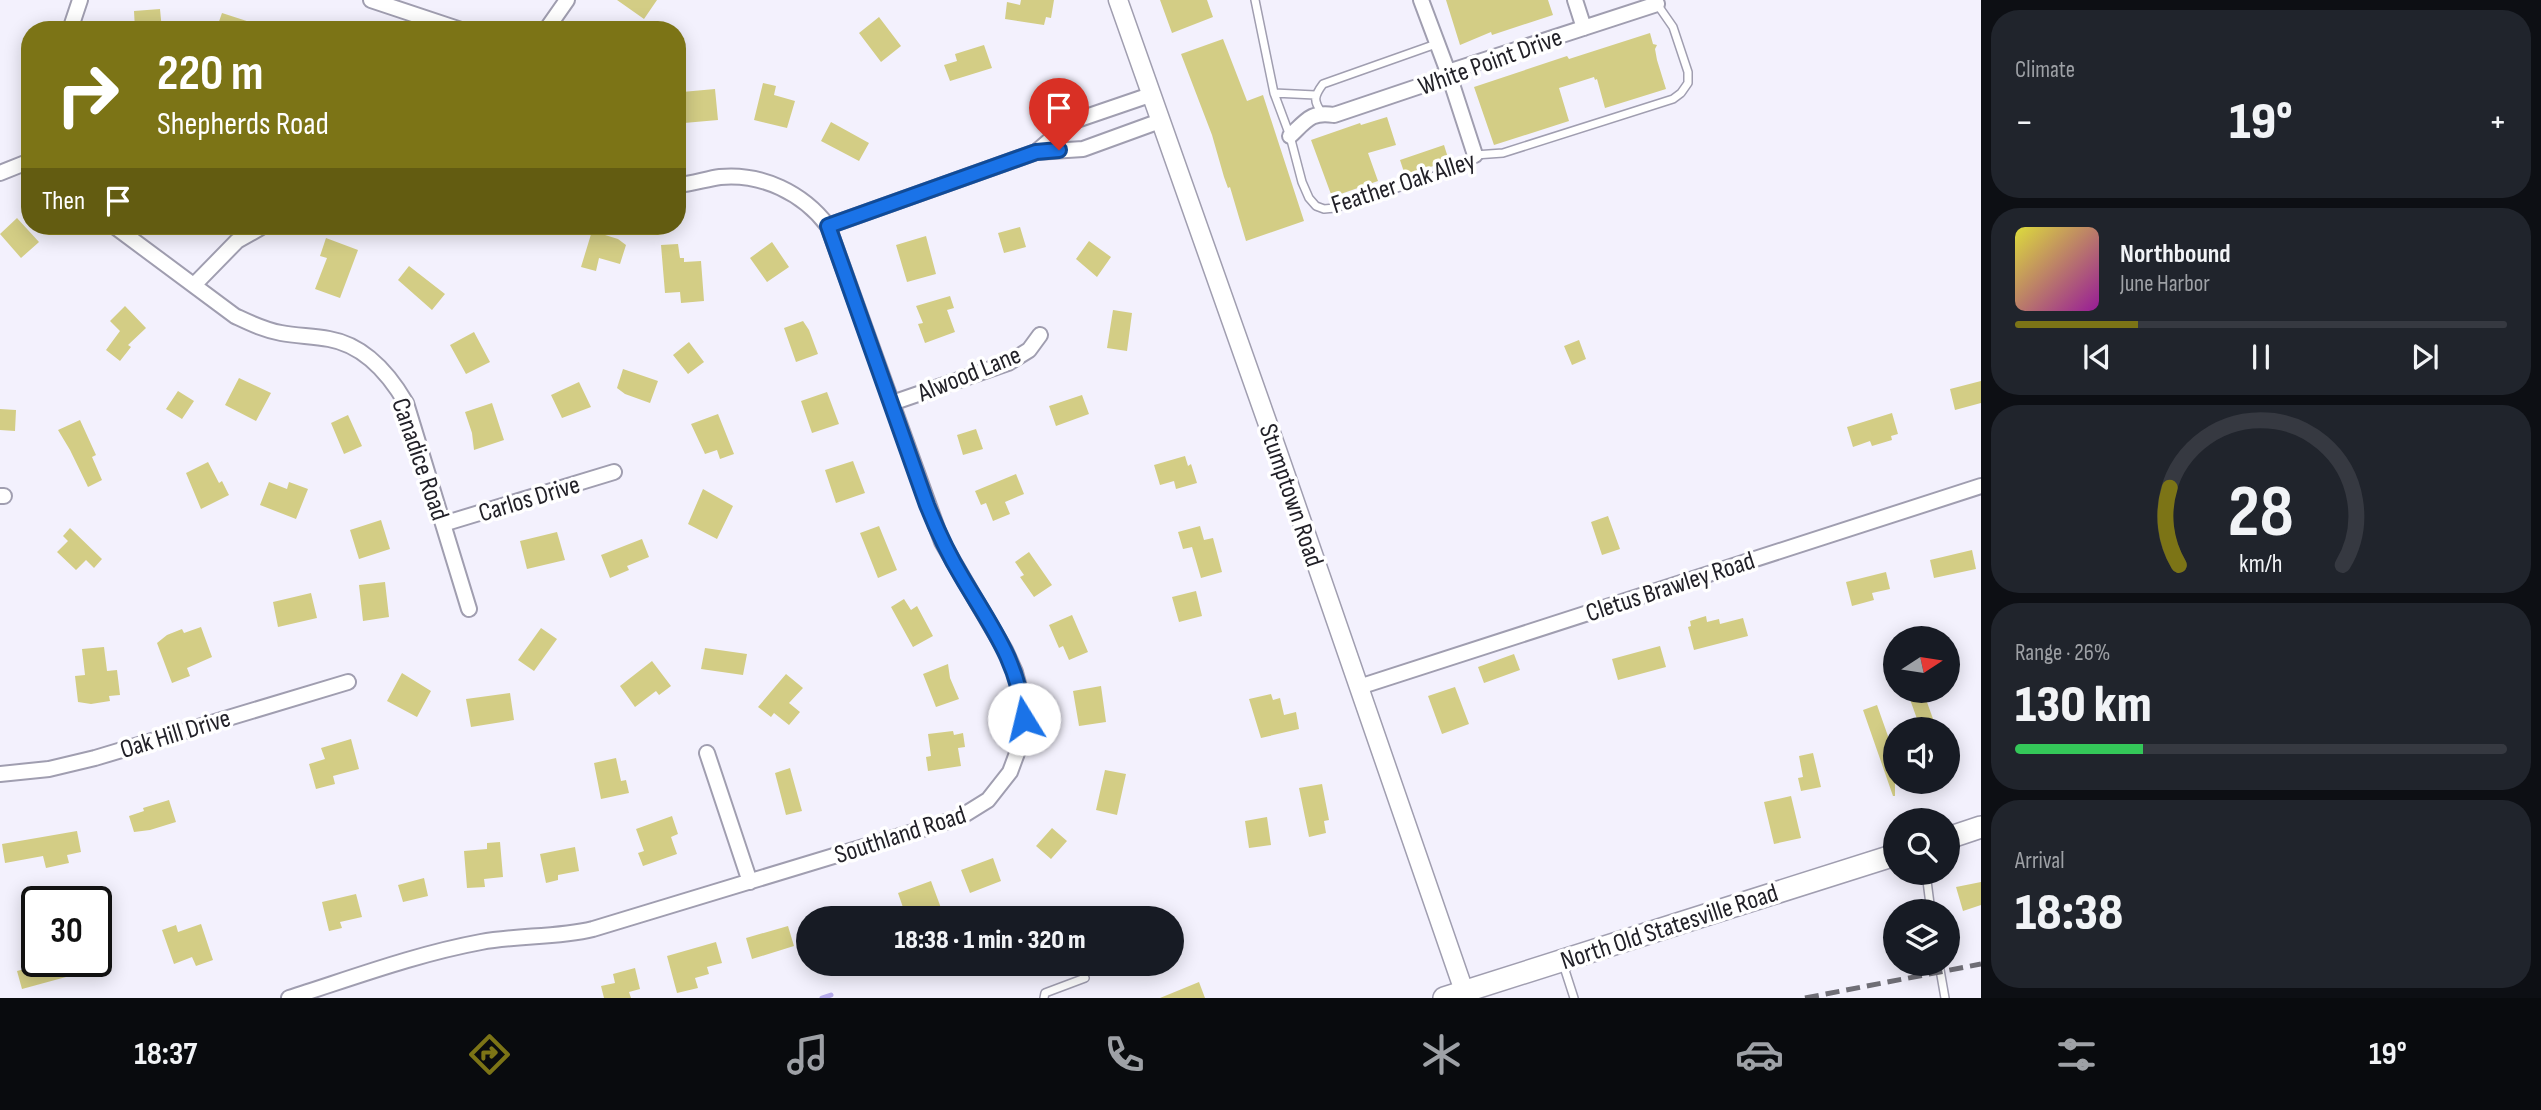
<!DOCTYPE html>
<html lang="en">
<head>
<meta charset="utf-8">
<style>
  :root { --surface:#171b24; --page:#20242c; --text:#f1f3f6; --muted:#9ea1a6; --line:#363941; --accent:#7c7416 }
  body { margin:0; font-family:"Sofia Sans Condensed",sans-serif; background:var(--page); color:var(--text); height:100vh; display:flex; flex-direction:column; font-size:26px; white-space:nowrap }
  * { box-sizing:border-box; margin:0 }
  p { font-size:23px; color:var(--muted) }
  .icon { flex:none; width:38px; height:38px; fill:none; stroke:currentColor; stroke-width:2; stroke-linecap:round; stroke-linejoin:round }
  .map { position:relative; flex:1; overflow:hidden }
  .panel { display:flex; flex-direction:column; gap:10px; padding:10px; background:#0d0f14; width:560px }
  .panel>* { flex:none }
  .banner { position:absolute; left:21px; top:21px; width:665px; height:214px; border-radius:28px; box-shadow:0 4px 18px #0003; background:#7c7416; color:#fff; overflow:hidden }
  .needle { width:46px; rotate:78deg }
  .buttons { position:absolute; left:1883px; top:626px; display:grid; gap:14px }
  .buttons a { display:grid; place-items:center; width:77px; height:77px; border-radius:50%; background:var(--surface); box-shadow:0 4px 18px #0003; font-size:35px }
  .speed { position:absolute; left:21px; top:886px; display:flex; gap:14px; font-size:35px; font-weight:700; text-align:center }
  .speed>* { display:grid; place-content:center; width:91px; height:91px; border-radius:50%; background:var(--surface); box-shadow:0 4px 18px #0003; line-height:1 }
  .speed .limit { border:4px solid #111; border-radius:10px; background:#fff; color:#111 }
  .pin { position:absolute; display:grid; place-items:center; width:60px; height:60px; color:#fff; margin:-72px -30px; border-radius:50% 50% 50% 0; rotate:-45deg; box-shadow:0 0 7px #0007 }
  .pin .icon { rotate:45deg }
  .me { position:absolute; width:77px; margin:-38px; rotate:351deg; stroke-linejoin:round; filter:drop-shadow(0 0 5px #0008) }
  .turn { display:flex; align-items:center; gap:24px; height:147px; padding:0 21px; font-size:32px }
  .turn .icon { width:91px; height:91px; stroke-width:2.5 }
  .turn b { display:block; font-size:49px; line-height:60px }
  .then { display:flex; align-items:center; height:66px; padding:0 21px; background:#0003; gap:14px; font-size:26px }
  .big { font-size:52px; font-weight:800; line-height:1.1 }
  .panel .tile { flex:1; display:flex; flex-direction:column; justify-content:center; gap:10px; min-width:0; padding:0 24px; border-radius:28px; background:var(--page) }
  .panel .dial { align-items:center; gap:0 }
  .dial svg { height:182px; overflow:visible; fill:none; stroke:var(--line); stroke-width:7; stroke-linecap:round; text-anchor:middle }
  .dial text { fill:var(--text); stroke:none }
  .song { display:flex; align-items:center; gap:21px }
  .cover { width:84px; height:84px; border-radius:10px; background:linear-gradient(135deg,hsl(60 70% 55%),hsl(300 70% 35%)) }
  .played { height:7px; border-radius:4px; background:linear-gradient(90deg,var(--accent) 25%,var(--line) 25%) }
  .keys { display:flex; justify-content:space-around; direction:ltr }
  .heat { display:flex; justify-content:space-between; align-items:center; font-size:38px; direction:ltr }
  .charge { height:10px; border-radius:5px; background:linear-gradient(90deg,#34c759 26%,var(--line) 0) }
  .trip { position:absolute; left:796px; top:906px; width:388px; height:70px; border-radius:35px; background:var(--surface); box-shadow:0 4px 18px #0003; font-weight:800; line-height:70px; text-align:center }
  .dock { display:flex; height:112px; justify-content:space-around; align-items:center; background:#090b0e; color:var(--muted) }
  .dock .icon { width:49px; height:49px }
  .dock .active { color:var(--accent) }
  .dock b { font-size:32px; color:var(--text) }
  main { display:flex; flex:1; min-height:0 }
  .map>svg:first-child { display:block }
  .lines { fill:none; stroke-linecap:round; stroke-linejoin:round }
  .stream { stroke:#b7aced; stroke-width:5 }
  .building { fill:#d3cd85 }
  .service-casing { stroke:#a09eb0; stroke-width:10 }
  .minor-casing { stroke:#a09eb0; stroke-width:18 }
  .tertiary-casing { stroke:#a09eb0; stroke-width:21 }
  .primary-casing { stroke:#a09eb0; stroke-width:24 }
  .service { stroke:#fff; stroke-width:7 }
  .minor { stroke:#fff; stroke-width:14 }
  .tertiary { stroke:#fff; stroke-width:18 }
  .primary { stroke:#fff; stroke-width:21 }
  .rail { stroke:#6f6e76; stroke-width:5; stroke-dasharray:14 7; stroke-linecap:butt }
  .route-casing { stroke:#114b97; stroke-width:18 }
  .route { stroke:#1a73e8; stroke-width:12 }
  .labels { text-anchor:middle; stroke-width:7; stroke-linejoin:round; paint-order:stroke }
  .street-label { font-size:26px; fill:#222128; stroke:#fff }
</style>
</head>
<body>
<main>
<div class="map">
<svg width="1981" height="998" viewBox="0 0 1981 998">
  <rect width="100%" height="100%" fill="#f3f1fd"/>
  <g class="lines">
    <!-- stream -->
    <path class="stream" d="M822 998 831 995"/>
  </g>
  <!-- building -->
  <path class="building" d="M617 0H657L644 19Z
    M1021 0H1054L1051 18 1046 17 1044 25 1005 19 1007 2 1020 5Z
    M1160 0H1207L1213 17 1172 33Z
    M1446 0H1548L1553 15 1492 35 1491 32 1460 45Z
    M160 9 162 30H135L134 11Z
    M222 13 265 27 264 30H216Z
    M879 17 901 46 881 62 859 33Z
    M1650 33 1653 44 1657 45 1655 49 1657 60 1666 89 1605 108 1597 79 1595 80 1594 77 1572 84 1559 88 1569 121 1494 145 1474 87 1567 56 1569 59Z
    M1223 39 1247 101 1263 95 1304 221 1246 241 1230 187 1228 188 1224 177 1212 135 1181 54Z
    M984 45 992 68 950 81 944 65 957 61 955 54Z
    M763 83 776 86 774 95 795 101 787 128 754 120Z
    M715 89 718 120 684 123 682 92Z
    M1387 117 1396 145 1368 153 1378 181 1332 197 1311 140 1360 123 1361 125Z
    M831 122 869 143 859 161 821 141Z
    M1444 145 1449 161 1405 175 1400 160Z
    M17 218 39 242 21 258 0 234Z
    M1020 227 1026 247 1004 253 998 233Z
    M592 231 618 239 626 245 620 264 599 258 596 271 581 267Z
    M926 236 936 274 907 282 896 245Z
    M326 238 358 250 340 298 315 289 327 258 320 256Z
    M1089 241 1111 257 1097 277 1076 259Z
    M772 242 789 267 767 282 750 258Z
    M678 244 680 258H684V262L701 261 704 301 681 303 680 292 665 293 661 245Z
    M409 266 445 294 432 310 398 280Z
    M950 296 954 308 947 310 955 332 925 343 918 324 923 323 916 306Z
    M125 306 146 328 128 345 131 347 120 361 106 350 120 331 110 321Z
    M1113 310 1132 313 1127 351 1107 348Z
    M803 321 809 330 818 354 796 362 784 328Z
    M474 332 490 362 466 374 450 345Z
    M1579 340 1586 359 1572 365 1564 346Z
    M689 342 704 362 688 374 673 355Z
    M623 369 658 381 650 403 625 394 617 388Z
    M239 378 271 393 256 421 225 405Z
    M1981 381V403L1955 410 1950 389Z
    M579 382 591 407 562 418 551 395Z
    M178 391 194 401 182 419 166 409Z
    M827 392 839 424 812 433 801 401Z
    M1082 395 1089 414 1056 426 1049 406Z
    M492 403 504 440 474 450 472 433 465 412Z
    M0 409 16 410 15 431 0 430Z
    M1892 413 1898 434 1891 436 1892 440 1872 446 1870 441 1853 447 1847 427Z
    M718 414 734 454 720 459 717 450 705 454 691 424Z
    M348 415 362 446 344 454 331 423Z
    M80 420 96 455 92 457 102 480 88 487 70 450 58 430Z
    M976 429 983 449 963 455 957 435Z
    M1185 456 1188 466 1191 464 1197 483 1176 489 1174 481 1160 485 1154 465Z
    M853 461 865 493 836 503 825 470Z
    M208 462 219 483 222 481 229 495 201 509 186 473Z
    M1016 474 1024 494 1005 502 1010 514 993 521 986 503 981 505 975 491Z
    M269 482 287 489 289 482 308 489 296 519 260 505Z
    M703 489 733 506 717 539 688 524Z
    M1608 516 1620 549 1602 555 1591 522Z
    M381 520 390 549 359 559 350 530Z
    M879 526 897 570 878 578 860 533Z
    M1200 526 1204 540 1213 538 1222 572 1201 578 1192 547 1183 549 1178 532Z
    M70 528 102 559 94 568 86 560 76 570 57 552 68 541 63 536Z
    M557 532 565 560 527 569 520 541Z
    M642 539 649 557 627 566 629 570 610 578 601 555Z
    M1972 550 1976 569 1934 578 1930 560Z
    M1029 552 1052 585 1034 597 1020 577 1024 575 1015 562Z
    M1886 572 1890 589 1872 593 1874 600 1852 606 1846 582Z
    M385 582 389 617 363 621 359 585Z
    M1196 591 1202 616 1179 622 1172 597Z
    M311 593 317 618 278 627 273 602Z
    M904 599 911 610 917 606 933 636 913 647 891 607Z
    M1072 615 1088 652 1069 660 1063 646 1059 648 1049 625Z
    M1706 616 1707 622 1719 619 1720 624 1743 618 1748 636 1694 650 1688 627 1691 626 1690 621Z
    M201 627 212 657 187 668 190 676 172 683 157 643 167 635 182 629 184 633Z
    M541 628 557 639 534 671 518 660Z
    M1660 646 1666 667 1618 680 1612 659Z
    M104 647 107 671 117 670 120 695 109 696 110 701 91 704 78 702 75 676 85 675 82 649Z
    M705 648 747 654 743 675 701 669Z
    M1514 654 1520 670 1484 683 1478 667Z
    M652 661 671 686 659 695 656 691 635 707 620 686Z
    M948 664 950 678 959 699 936 707 923 674Z
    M402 673 431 691 417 717 387 701Z
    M786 674 803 688 789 703 800 712 789 725 774 713 771 717 758 707Z
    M1101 686 1106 722 1079 726 1073 691Z
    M1455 687 1469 724 1442 734 1428 696Z
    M1907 691H1923L1937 730H1921Z
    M510 693 514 720 471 727 466 699Z
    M1271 694 1273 700 1280 698 1284 715 1296 712 1299 729 1261 738 1249 699Z
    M1877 705 1895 756V796H1893L1863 710Z
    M953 731 954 735 963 733 965 747 958 748 961 766 928 771 926 757 931 756 928 734Z
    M351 739 359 769 333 776 335 784 316 789 309 764 325 759 321 748Z
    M1813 753 1821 787 1801 791 1798 778 1803 777 1799 756Z
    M616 758 621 781 626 780 629 793 601 799 594 763Z
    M790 768 802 811 786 815 775 773Z
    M1105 770 1126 774 1117 815 1096 810Z
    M1322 784 1329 820 1324 821 1326 833 1309 837 1299 788Z
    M1791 796 1801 838 1774 844 1764 802Z
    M169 800 176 822 150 830 134 832 129 816 144 811 143 808Z
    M672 816 678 834 671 837 677 854 643 866 638 853 644 851 636 829Z
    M1267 817 1271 845 1249 848 1245 821Z
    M1052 828 1067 841 1051 859 1036 846Z
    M77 831 81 852 67 855 69 863 46 868 43 856 5 863 2 844Z
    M500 842 503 877 484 879 485 887 467 888 464 851 487 849V843Z
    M575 847 579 871 558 875V880L546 883 540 854Z
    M993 858 1001 881 970 893 961 870Z
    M424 878 428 896 403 902 398 885Z
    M931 881 941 908 907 919 898 893Z
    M1981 882V905L1963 911 1956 887Z
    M356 894 362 917 340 922 342 928 329 931 322 902Z
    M201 924 213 960 196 966 192 957 174 964 162 930 176 925 178 932Z
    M788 926 794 946 752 959 746 938Z
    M716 942 722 963 707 967 709 974 695 978 698 988 677 993 667 956Z
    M55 961H62L66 977 22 989 17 971Z
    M635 968 640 989 629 992 631 998H604L601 986 615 983 613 974Z
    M1199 982 1205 998H1160Z"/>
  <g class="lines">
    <defs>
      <path id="service" d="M1255 0 1274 93 1290 136 1302 182 1309 198 1316 206 1324 209 1335 208 1456 169 1475 155 1503 153 1673 99 1681 93 1688 83V72L1673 27 1657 4
        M1274 93 1315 95
        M1322 113C1313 101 1314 96 1323 84L1436 44
        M1926 873 1931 912
        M1563 964 1574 998
        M1939 964 1945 998
        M1044 998 1045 993 1085 978"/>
      <path id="minor" d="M371 0 461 30
        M1421 0 1448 72 1475 155
        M1575 0 1584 28
        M70 30 80 0
        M546 30 567 0
        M1290 136C1306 121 1311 111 1334 115L1432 82 1448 72 1657 4
        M1036 152 1071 122 1150 95
        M0 173 30 161
        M114 226 235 316C250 323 264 330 281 333 297 336 313 336 329 339 364 345 389 374 406 403L469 609
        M828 226 1036 152 1083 149 1160 121
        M194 285 237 241 260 228
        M892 403 1008 363 1029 350 1040 335
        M0 496H4
        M443 524 614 472
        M1359 687 1981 486
        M707 753 750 882
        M0 774 49 769 95 758 348 682
        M289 998C352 978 416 954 481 942 518 935 556 938 593 929L959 818 988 800 1010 772 1023 737 1024 719 1022 698 1015 672 1005 650 942 542 828 226C803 193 762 173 720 177 706 179 692 184 677 185"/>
      <path id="tertiary" d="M1118 0 1277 450 1464 991"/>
      <path id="primary" d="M1948 838 1981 827
        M1444 998 1895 855"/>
    </defs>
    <!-- service casing -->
    <use href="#service" class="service-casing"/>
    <!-- minor casing -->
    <use href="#minor" class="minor-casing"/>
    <!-- tertiary casing -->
    <use href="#tertiary" class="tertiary-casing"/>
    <!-- primary casing -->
    <use href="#primary" class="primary-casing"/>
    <!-- service -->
    <use href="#service" class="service"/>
    <!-- minor -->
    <use href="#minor" class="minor"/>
    <!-- tertiary -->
    <use href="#tertiary" class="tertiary"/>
    <!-- primary -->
    <use href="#primary" class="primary"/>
    <!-- rail -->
    <path class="rail" d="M1805 998 1981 964"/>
  </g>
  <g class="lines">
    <defs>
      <path id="route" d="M1024 719C1019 662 990 625 962 577 948 554 937 530 927 505L828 226 1036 152 1059 150"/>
    </defs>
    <!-- route casing -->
    <use href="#route" class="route-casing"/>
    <!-- route -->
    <use href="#route" class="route"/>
  </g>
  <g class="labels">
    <!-- street labels -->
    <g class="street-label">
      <text transform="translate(1490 61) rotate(-20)" y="9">White Point Drive</text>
      <text transform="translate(1403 182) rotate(-18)" y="9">Feather Oak Alley</text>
      <text transform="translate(969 373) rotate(-22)" y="9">Alwood Lane</text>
      <text transform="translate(421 459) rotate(71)" y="9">Canadice Road</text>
      <text transform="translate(1292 495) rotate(71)" y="9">Stumptown Road</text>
      <text transform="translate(529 498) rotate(-17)" y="9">Carlos Drive</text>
      <text transform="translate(1670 586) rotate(-18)" y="9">Cletus Brawley Road</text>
      <text transform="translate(175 733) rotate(-17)" y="9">Oak Hill Drive</text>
      <text transform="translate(900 834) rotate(-18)" y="9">Southland Road</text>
      <text transform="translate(1669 926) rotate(-18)" y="9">North Old Statesville Road</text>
    </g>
  </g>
</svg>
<div class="buttons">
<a><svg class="needle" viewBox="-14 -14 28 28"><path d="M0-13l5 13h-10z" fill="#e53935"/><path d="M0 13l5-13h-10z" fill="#9ea1a6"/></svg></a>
<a><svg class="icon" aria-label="sound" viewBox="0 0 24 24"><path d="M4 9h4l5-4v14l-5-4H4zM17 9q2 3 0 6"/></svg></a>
<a><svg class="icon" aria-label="search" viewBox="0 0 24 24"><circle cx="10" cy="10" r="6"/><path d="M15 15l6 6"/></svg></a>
<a><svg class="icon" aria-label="layers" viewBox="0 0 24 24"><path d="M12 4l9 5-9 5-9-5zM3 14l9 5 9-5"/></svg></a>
</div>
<div class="speed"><div class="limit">30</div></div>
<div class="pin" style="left:1059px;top:150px;background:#d93025"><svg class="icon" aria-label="arrive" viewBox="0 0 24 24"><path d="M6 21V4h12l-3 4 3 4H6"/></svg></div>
<svg class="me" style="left:1024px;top:719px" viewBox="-20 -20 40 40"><circle r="19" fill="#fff"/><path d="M0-13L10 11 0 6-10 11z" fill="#1a73e8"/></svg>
<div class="trip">18:38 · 1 min · 320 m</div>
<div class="banner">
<div class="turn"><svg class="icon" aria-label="right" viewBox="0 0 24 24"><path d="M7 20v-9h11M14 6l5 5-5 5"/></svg><div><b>220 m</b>Shepherds Road</div></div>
<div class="then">Then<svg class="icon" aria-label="arrive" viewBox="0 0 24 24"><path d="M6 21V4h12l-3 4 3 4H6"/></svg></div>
</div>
</div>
<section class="panel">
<div class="tile"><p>Climate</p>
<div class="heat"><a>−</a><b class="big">19°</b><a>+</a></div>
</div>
<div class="tile">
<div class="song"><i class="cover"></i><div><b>Northbound</b><p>June Harbor</p></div></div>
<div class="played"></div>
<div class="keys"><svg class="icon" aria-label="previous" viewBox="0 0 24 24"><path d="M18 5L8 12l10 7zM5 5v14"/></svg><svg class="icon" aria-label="pause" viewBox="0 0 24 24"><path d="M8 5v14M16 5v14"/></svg><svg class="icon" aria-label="next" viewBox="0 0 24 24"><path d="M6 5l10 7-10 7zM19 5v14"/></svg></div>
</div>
<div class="tile dial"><svg viewBox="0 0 100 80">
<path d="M14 69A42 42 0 1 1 86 69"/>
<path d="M14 69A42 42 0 0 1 10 35" stroke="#7c7416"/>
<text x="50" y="56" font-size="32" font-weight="700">28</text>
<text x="50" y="72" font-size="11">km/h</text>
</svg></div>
<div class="tile"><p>Range · 26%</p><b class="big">130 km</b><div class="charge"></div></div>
<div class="tile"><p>Arrival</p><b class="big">18:38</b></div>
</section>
</main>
<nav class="dock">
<b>18:37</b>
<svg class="icon active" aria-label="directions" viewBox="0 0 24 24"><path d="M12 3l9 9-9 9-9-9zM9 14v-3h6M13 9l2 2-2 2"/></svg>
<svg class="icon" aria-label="music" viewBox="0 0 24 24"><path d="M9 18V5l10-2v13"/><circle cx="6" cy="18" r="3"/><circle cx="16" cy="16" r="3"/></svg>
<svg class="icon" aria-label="phone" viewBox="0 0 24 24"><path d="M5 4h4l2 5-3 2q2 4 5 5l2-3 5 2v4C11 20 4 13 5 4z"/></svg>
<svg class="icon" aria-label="climate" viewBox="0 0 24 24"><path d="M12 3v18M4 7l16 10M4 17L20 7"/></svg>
<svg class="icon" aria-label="car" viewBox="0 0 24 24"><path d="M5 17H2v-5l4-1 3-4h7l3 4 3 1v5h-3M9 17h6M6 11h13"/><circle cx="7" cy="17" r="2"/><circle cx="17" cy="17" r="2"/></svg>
<svg class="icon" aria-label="filters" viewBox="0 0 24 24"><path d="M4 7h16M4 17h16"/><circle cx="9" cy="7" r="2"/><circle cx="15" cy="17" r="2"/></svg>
<b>19°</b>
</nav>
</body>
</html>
